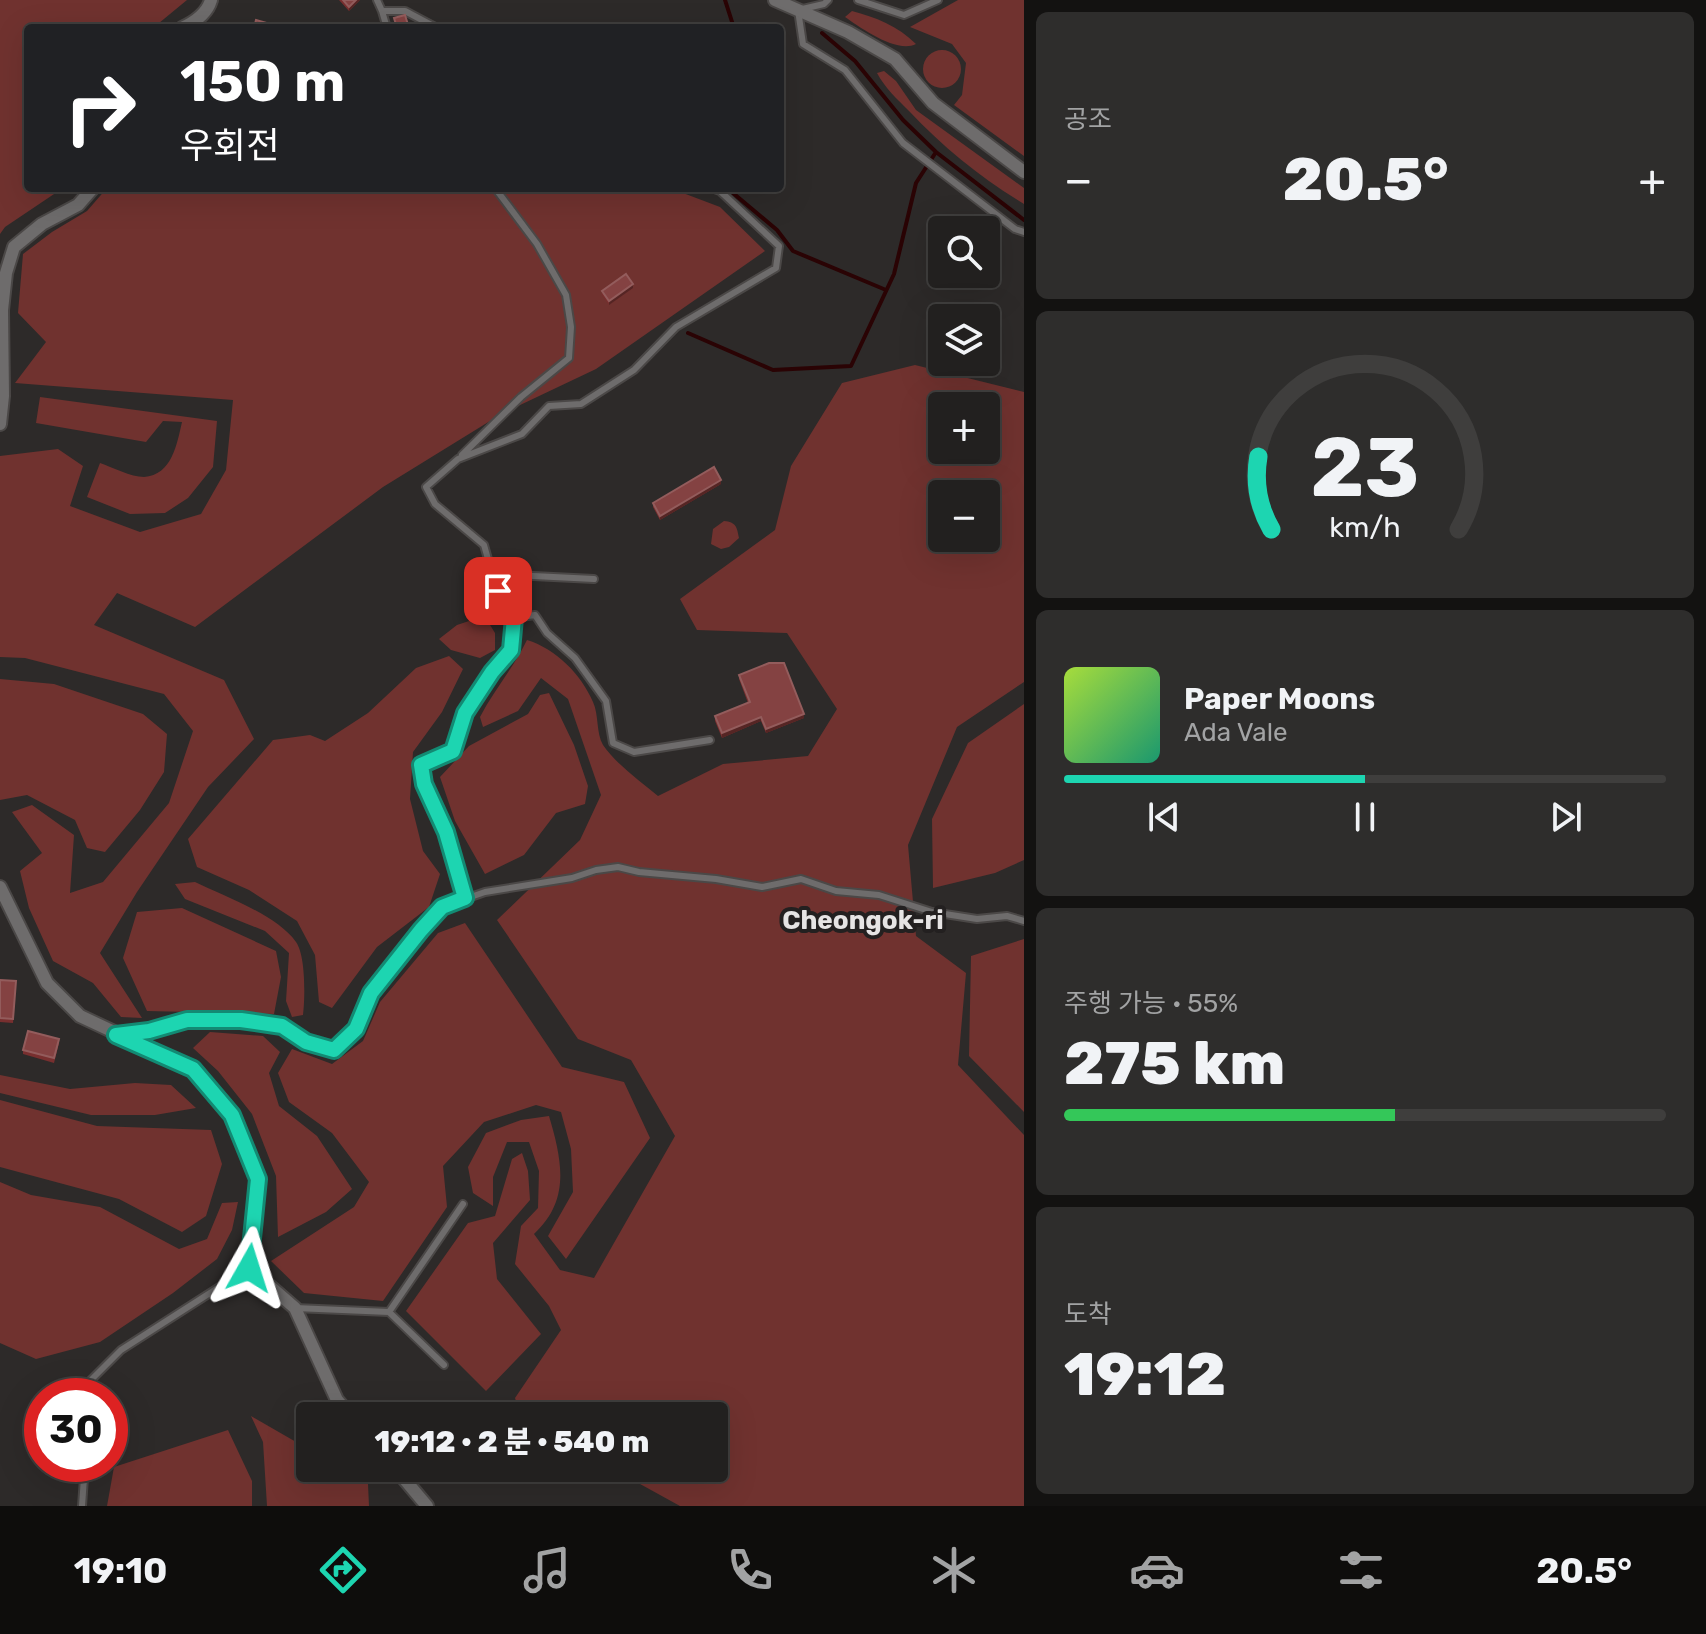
<!DOCTYPE html>
<html lang="ko">
<head>
<meta charset="utf-8">
<style>
  :root { --surface:#22201f; --page:#2e2d2c; --text:#f1f3f6; --muted:#a2a3a4; --line:#3f3e3d; --accent:#1dd5b1 }
  body { margin:0; font-family:Rubik,"Noto Sans KR",sans-serif; background:var(--page); color:var(--text); height:100vh; display:flex; flex-direction:column; font-size:30px; white-space:nowrap }
  * { box-sizing:border-box; margin:0 }
  p { font-size:26px; color:var(--muted) }
  .icon { flex:none; width:44px; height:44px; fill:none; stroke:currentColor; stroke-width:2; stroke-linecap:round; stroke-linejoin:round }
  .map { position:relative; flex:1; overflow:hidden }
  .details { display:flex; flex-direction:column; gap:12px; padding:12px; background:#131211; width:682px }
  .details>* { flex:none }
  .top-card { position:absolute; left:24px; top:24px; width:760px; height:168px; border-radius:8px; box-shadow:0 8px 32px #0002,0 0 0 2px var(--line); background:#202124; color:#fff; overflow:hidden }
  .buttons { position:absolute; left:928px; top:216px; display:grid; gap:16px }
  .buttons a { display:grid; place-items:center; width:72px; height:72px; border-radius:8px; background:var(--surface); box-shadow:0 8px 32px #0002,0 0 0 2px var(--line); font-size:40px }
  .speed { position:absolute; left:24px; top:1378px; display:flex; gap:16px; font-size:40px; font-weight:700; text-align:center }
  .speed>* { display:grid; place-content:center; width:104px; height:104px; border-radius:50%; background:var(--surface); box-shadow:0 8px 32px #0002,0 0 0 2px var(--line); line-height:1 }
  .speed .limit { border:12px solid #d22; background:#fff; color:#111 }
  .pin { position:absolute; display:grid; place-items:center; width:68px; height:68px; color:#fff; margin:-34px; border-radius:16px; box-shadow:0 4px 12px #0006 }
  .me { position:absolute; width:88px; margin:-44px; rotate:6deg; stroke-linejoin:round; filter:drop-shadow(0 0 6px #0008) }
  .turn { display:flex; align-items:center; gap:28px; height:168px; padding:0 24px; font-size:36px }
  .turn .icon { width:104px; height:104px; stroke-width:2.5 }
  .turn b { display:block; font-size:56px; line-height:68px }
  .big { font-size:60px; font-weight:800; line-height:1.1 }
  .details .widget { flex:1; display:flex; flex-direction:column; justify-content:center; gap:12px; min-width:0; padding:0 28px; border-radius:12px; background:var(--page) }
  .details .dial { align-items:center; gap:0 }
  .dial svg { height:208px; overflow:visible; fill:none; stroke:var(--line); stroke-width:7; stroke-linecap:round; text-anchor:middle }
  .dial text { fill:var(--text); stroke:none }
  .song { display:flex; align-items:center; gap:24px }
  .cover { width:96px; height:96px; border-radius:12px; background:linear-gradient(135deg,hsl(80 70% 55%),hsl(160 70% 35%)) }
  .played { height:8px; border-radius:4px; background:linear-gradient(90deg,var(--accent) 50%,var(--line) 50%) }
  .keys { display:flex; justify-content:space-around; direction:ltr }
  .heat { display:flex; justify-content:space-between; align-items:center; font-size:44px; direction:ltr }
  .charge { height:12px; border-radius:6px; background:linear-gradient(90deg,#34c759 55%,var(--line) 0) }
  .trip { position:absolute; left:296px; top:1402px; width:432px; height:80px; border-radius:8px; background:var(--surface); box-shadow:0 8px 32px #0002,0 0 0 2px var(--line); font-weight:800; line-height:80px; text-align:center }
  .tab-bar { display:flex; height:128px; justify-content:space-around; align-items:center; background:#0e0d0c; color:var(--muted) }
  .tab-bar .icon { width:56px; height:56px }
  .tab-bar .selected { color:var(--accent) }
  .tab-bar b { font-size:36px; color:var(--text) }
  main { display:flex; flex:1; min-height:0 }
  .map>svg:first-child { display:block }
  .green { fill:#70322f; fill-rule:evenodd }
  .lines { fill:none; stroke-linecap:round; stroke-linejoin:round }
  .stream { stroke:#2a0304; stroke-width:4 }
  .lane-casing { stroke:#4b4847; stroke-width:10 }
  .street-casing { stroke:#4b4847; stroke-width:16 }
  .lane { stroke:#6e6c6c; stroke-width:6 }
  .street { stroke:#6e6c6c; stroke-width:12 }
  .wall { fill:#782f2f }
  .shaded-wall { fill:#552524 }
  .building { fill:#844242; stroke:#935c5c; stroke-width:2 }
  .route-casing { stroke:#138a73; stroke-width:20 }
  .route { stroke:#1dd5b1; stroke-width:14 }
  .labels { text-anchor:middle; stroke-width:8; stroke-linejoin:round; paint-order:stroke }
  .quarter-label { font-size:26px; font-weight:bold; fill:#e6e4e4; stroke:#232020 }
</style>
</head>
<body>
<main>
<div class="map">
<svg width="1024" height="1506" viewBox="0 0 1024 1506">
  <rect width="100%" height="100%" fill="#2d2a29"/>
  <!-- green -->
  <path class="green" d="M0 0H187L153 28H28V188H63L5 227 0 234Z
    M958 0H1024V156L954 105 962 95 966 63 952 44 910 27Z
    M852 11C875 17 898 26 916 44 897 54 861 28 845 17Z
    M923 69a19 19 0 1 1 38 0a19 19 0 1 1-38 0Z
    M884 71 896 81 916 110 1024 188V204C981 178 944 148 909 111 897 99 885 88 877 73Z
    M107 188H619L683 193 720 207 765 251 596 369 503 413 383 487 195 627 117 593 94 625 224 680 254 739 208 787 137 892 100 953 142 1018 121 1017 93 983 53 961 29 908 20 871 42 853 12 812 32 805 74 835 70 893 103 882 169 803 193 731 164 694 25 658 0 657V456L58 449 83 466 70 506 140 532 201 514 226 470 233 400 15 383 46 342 18 313 23 254 52 232 87 211Z
    M915 365 1024 392V682L957 727 908 845 916 936 966 973 958 1065 1024 1135V1506H680L611 1468H714V1416H521L515 1398 561 1330 549 1306 515 1264 521 1226 538 1208 539 1171 529 1142H507L493 1177V1206L473 1193 468 1167 486 1133 521 1120 549 1116C562 1160 571 1200 534 1234L560 1270 594 1278 675 1136 631 1060 578 1039 497 920 580 840 601 795 568 699 541 678 518 711 483 727 480 717C494 690 514 667 527 640 556 649 581 674 593 702 599 715 596 733 603 745 617 765 640 781 658 796L723 764 808 756 837 709 787 633 697 630 680 599 775 530 791 466 842 383ZM942 406H986V450H942ZM942 494H986V538H942Z
    M40 397 217 421 213 467 188 498 165 513 130 514 87 497 100 463C112 467 131 477 144 477 172 475 177 444 182 422L163 421 146 442 36 423Z
    M724 521C736 522 737 527 739 538L729 547 721 549 711 544 713 529Z
    M475 619 487 620 495 633V650L480 658 451 650 439 639 457 625Z
    M449 656 463 669 442 712 413 752 410 799 423 851 440 874 429 907 377 947 332 1008 319 1002 315 955 297 921 249 890 197 867 188 839 273 740 310 735 325 741 368 713 416 668Z
    M0 679 54 684 143 714 167 734 164 772 140 810 105 852 87 848 75 820 27 795 0 800Z
    M549 693 574 745 588 786 585 804 556 813 524 855 485 874 455 821 440 777 469 746 528 714 540 695Z
    M1024 704V860L995 873 933 888 932 819 968 743Z
    M195 882C224 896 277 915 296 942 306 956 305 999 303 1015L292 1017 286 1001 289 953 265 931 185 899 175 884Z
    M182 908 276 951 281 977 274 1014 147 1011 123 958 137 912Z
    M465 923 562 1067 624 1082 650 1138 566 1259 548 1236 573 1192 571 1149 561 1112 536 1105 484 1122 443 1166 447 1207 383 1301 304 1293 271 1261 354 1207 369 1182 332 1133 289 1102 278 1073 292 1049 332 1064 363 1041 380 1002 438 933Z
    M1024 939V1112L969 1056 971 956Z
    M210 1032 263 1036 280 1052 269 1073 279 1106 317 1136 352 1189 326 1212 278 1237 276 1176 252 1114 218 1071 193 1048Z
    M0 1075 70 1089 135 1083 171 1085 196 1108 155 1115H91L0 1093Z
    M0 1100 97 1126 211 1130 222 1164 206 1216 182 1232 119 1199 0 1167Z
    M522 1153 528 1171 530 1200 493 1243 497 1279 541 1334 486 1391 406 1311 468 1223 495 1216 512 1159Z
    M0 1182 31 1195 100 1207 179 1249 207 1239 222 1203 238 1202 232 1230 217 1259 173 1293 100 1342 36 1359 0 1343Z
    M251 1416 310 1450V1468H340L368 1484 369 1506H267L263 1442Z
    M228 1430 252 1481V1506H107L114 1467Z"/>
  <g class="lines">
    <!-- stream -->
    <path class="stream" d="M725 0 734 28
      M822 33 855 61 903 120 936 152 1024 220
      M727 188 777 230 793 251 886 290
      M688 333 773 370 851 366 894 274 916 183 936 152"/>
    <defs>
      <path id="lane" d="M377 0 382 11H405L437 28
        M828 0 824 4 798 10 803 44 845 70 903 143 1015 229 1024 232
        M858 0 904 15 938 0
        M382 11 387 28
        M462 455 521 397 569 358 571 327 566 295 537 244 495 188
        M494 574 594 579
        M710 740 634 752 613 743 606 701 575 658 547 633 535 615 514 618 502 608 484 545 435 504 426 487 458 459 522 434 549 406 581 404 634 370 676 327 776 268 779 246 720 191 712 188
        M465 898 446 832 424 784 421 765 453 751 465 713 492 672 511 650 514 618
        M124 1034 149 1031 187 1020H241L282 1026 306 1042 334 1050 356 1029 371 993 442 907 485 892 572 878 596 870 618 867 639 872 716 879 762 887 801 879 836 891 879 895 932 912 977 919 1007 916 1024 921
        M295 1308 389 1312 463 1204
        M389 1312 444 1365
        M88 1396 89 1382 121 1350 249 1268
        M82 1506 85 1464"/>
      <path id="street" d="M775 0 848 32 895 59 933 103 1024 172
        M182 28C195 22 207 14 211 0
        M0 424 3 396 2 310 6 273 14 247 42 224 78 205 93 188
        M0 887 47 983 80 1016 193 1069 232 1115 258 1179 249 1268 295 1308 337 1400 351 1416
        M395 1468 427 1506"/>
    </defs>
    <!-- lane casing -->
    <use href="#lane" class="lane-casing"/>
    <!-- street casing -->
    <use href="#street" class="street-casing"/>
    <!-- lane -->
    <use href="#lane" class="lane"/>
    <!-- street -->
    <use href="#street" class="street"/>
  </g>
  <!-- wall -->
  <path class="wall" d="M339 0H360L349 11Z
    M633 288 609 305 602 295V291Z
    M721 484 660 520 653 507V503Z
    M739 675 804 718 766 733 761 721 722 738 715 721V716L748 703 739 679Z
    M0 980 16 981 13 1023 0 1022Z
    M59 1043 54 1063 23 1054V1050Z"/>
  <!-- shaded-wall -->
  <path class="shaded-wall" d="M356 0H360L349 11V7Z
    M633 284V288L609 305V301Z
    M721 480V484L660 520V516Z
    M804 714V718L766 733V729Z
    M761 717V721L722 738V733Z"/>
  <!-- building -->
  <path class="building" d="M343 0H356L349 7Z
    M405 15 409 28H397L394 18Z
    M256 20 270 24 269 28H254Z
    M626 274 633 284 609 301 602 291Z
    M714 467 721 480 660 516 653 503Z
    M769 663H784L804 714 766 729 761 717 722 733 715 716 750 702 739 675Z
    M0 980 16 981 13 1019 0 1018Z
    M28 1031 59 1039 54 1058 23 1050Z"/>
  <g class="lines">
    <defs>
      <path id="route" d="M249 1268 258 1179 232 1115 193 1069 116 1035 149 1031 187 1020H241L282 1026 306 1042 334 1050 356 1029 371 993 421 930 442 907 465 898 446 832 424 784 421 765 453 751 465 713 492 672 511 650 514 618 502 608 498 591"/>
    </defs>
    <!-- route casing -->
    <use href="#route" class="route-casing"/>
    <!-- route -->
    <use href="#route" class="route"/>
  </g>
  <g class="labels">
    <!-- quarter labels -->
    <g class="quarter-label">
      <text x="863" y="929">Cheongok-ri</text>
    </g>
  </g>
</svg>
<div class="buttons">
<a><svg class="icon" aria-label="search" viewBox="0 0 24 24"><circle cx="10" cy="10" r="6"/><path d="M15 15l6 6"/></svg></a>
<a><svg class="icon" aria-label="layers" viewBox="0 0 24 24"><path d="M12 4l9 5-9 5-9-5zM3 14l9 5 9-5"/></svg></a>
<a>+</a>
<a>−</a>
</div>
<div class="speed"><div class="limit">30</div></div>
<div class="pin" style="left:498px;top:591px;background:#d93025"><svg class="icon" aria-label="arrive" viewBox="0 0 24 24"><path d="M6 21V4h12l-3 4 3 4H6"/></svg></div>
<svg class="me" style="left:249px;top:1268px" viewBox="-20 -20 40 40"><path d="M0-17L14 15 0 8-14 15z" fill="#1dd5b1" stroke="#fff" stroke-width="4"/></svg>
<div class="trip">19:12 · 2 분 · 540 m</div>
<div class="top-card">
<div class="turn"><svg class="icon" aria-label="right" viewBox="0 0 24 24"><path d="M7 20v-9h11M14 6l5 5-5 5"/></svg><div><b>150 m</b>우회전</div></div>
</div>
</div>
<section class="details">
<div class="widget"><p>공조</p>
<div class="heat"><a>−</a><b class="big">20.5°</b><a>+</a></div>
</div>
<div class="widget dial"><svg viewBox="0 0 100 80">
<path d="M14 69A42 42 0 1 1 86 69"/>
<path d="M14 69A42 42 0 0 1 9 41" stroke="#1dd5b1"/>
<text x="50" y="56" font-size="32" font-weight="700">23</text>
<text x="50" y="72" font-size="11">km/h</text>
</svg></div>
<div class="widget">
<div class="song"><i class="cover"></i><div><b>Paper Moons</b><p>Ada Vale</p></div></div>
<div class="played"></div>
<div class="keys"><svg class="icon" aria-label="previous" viewBox="0 0 24 24"><path d="M18 5L8 12l10 7zM5 5v14"/></svg><svg class="icon" aria-label="pause" viewBox="0 0 24 24"><path d="M8 5v14M16 5v14"/></svg><svg class="icon" aria-label="next" viewBox="0 0 24 24"><path d="M6 5l10 7-10 7zM19 5v14"/></svg></div>
</div>
<div class="widget"><p>주행 가능 · 55%</p><b class="big">275 km</b><div class="charge"></div></div>
<div class="widget"><p>도착</p><b class="big">19:12</b></div>
</section>
</main>
<nav class="tab-bar">
<b>19:10</b>
<svg class="icon selected" aria-label="directions" viewBox="0 0 24 24"><path d="M12 3l9 9-9 9-9-9zM9 14v-3h6M13 9l2 2-2 2"/></svg>
<svg class="icon" aria-label="music" viewBox="0 0 24 24"><path d="M9 18V5l10-2v13"/><circle cx="6" cy="18" r="3"/><circle cx="16" cy="16" r="3"/></svg>
<svg class="icon" aria-label="phone" viewBox="0 0 24 24"><path d="M5 4h4l2 5-3 2q2 4 5 5l2-3 5 2v4C11 20 4 13 5 4z"/></svg>
<svg class="icon" aria-label="climate" viewBox="0 0 24 24"><path d="M12 3v18M4 7l16 10M4 17L20 7"/></svg>
<svg class="icon" aria-label="car" viewBox="0 0 24 24"><path d="M5 17H2v-5l4-1 3-4h7l3 4 3 1v5h-3M9 17h6M6 11h13"/><circle cx="7" cy="17" r="2"/><circle cx="17" cy="17" r="2"/></svg>
<svg class="icon" aria-label="filters" viewBox="0 0 24 24"><path d="M4 7h16M4 17h16"/><circle cx="9" cy="7" r="2"/><circle cx="15" cy="17" r="2"/></svg>
<b>20.5°</b>
</nav>
</body>
</html>
